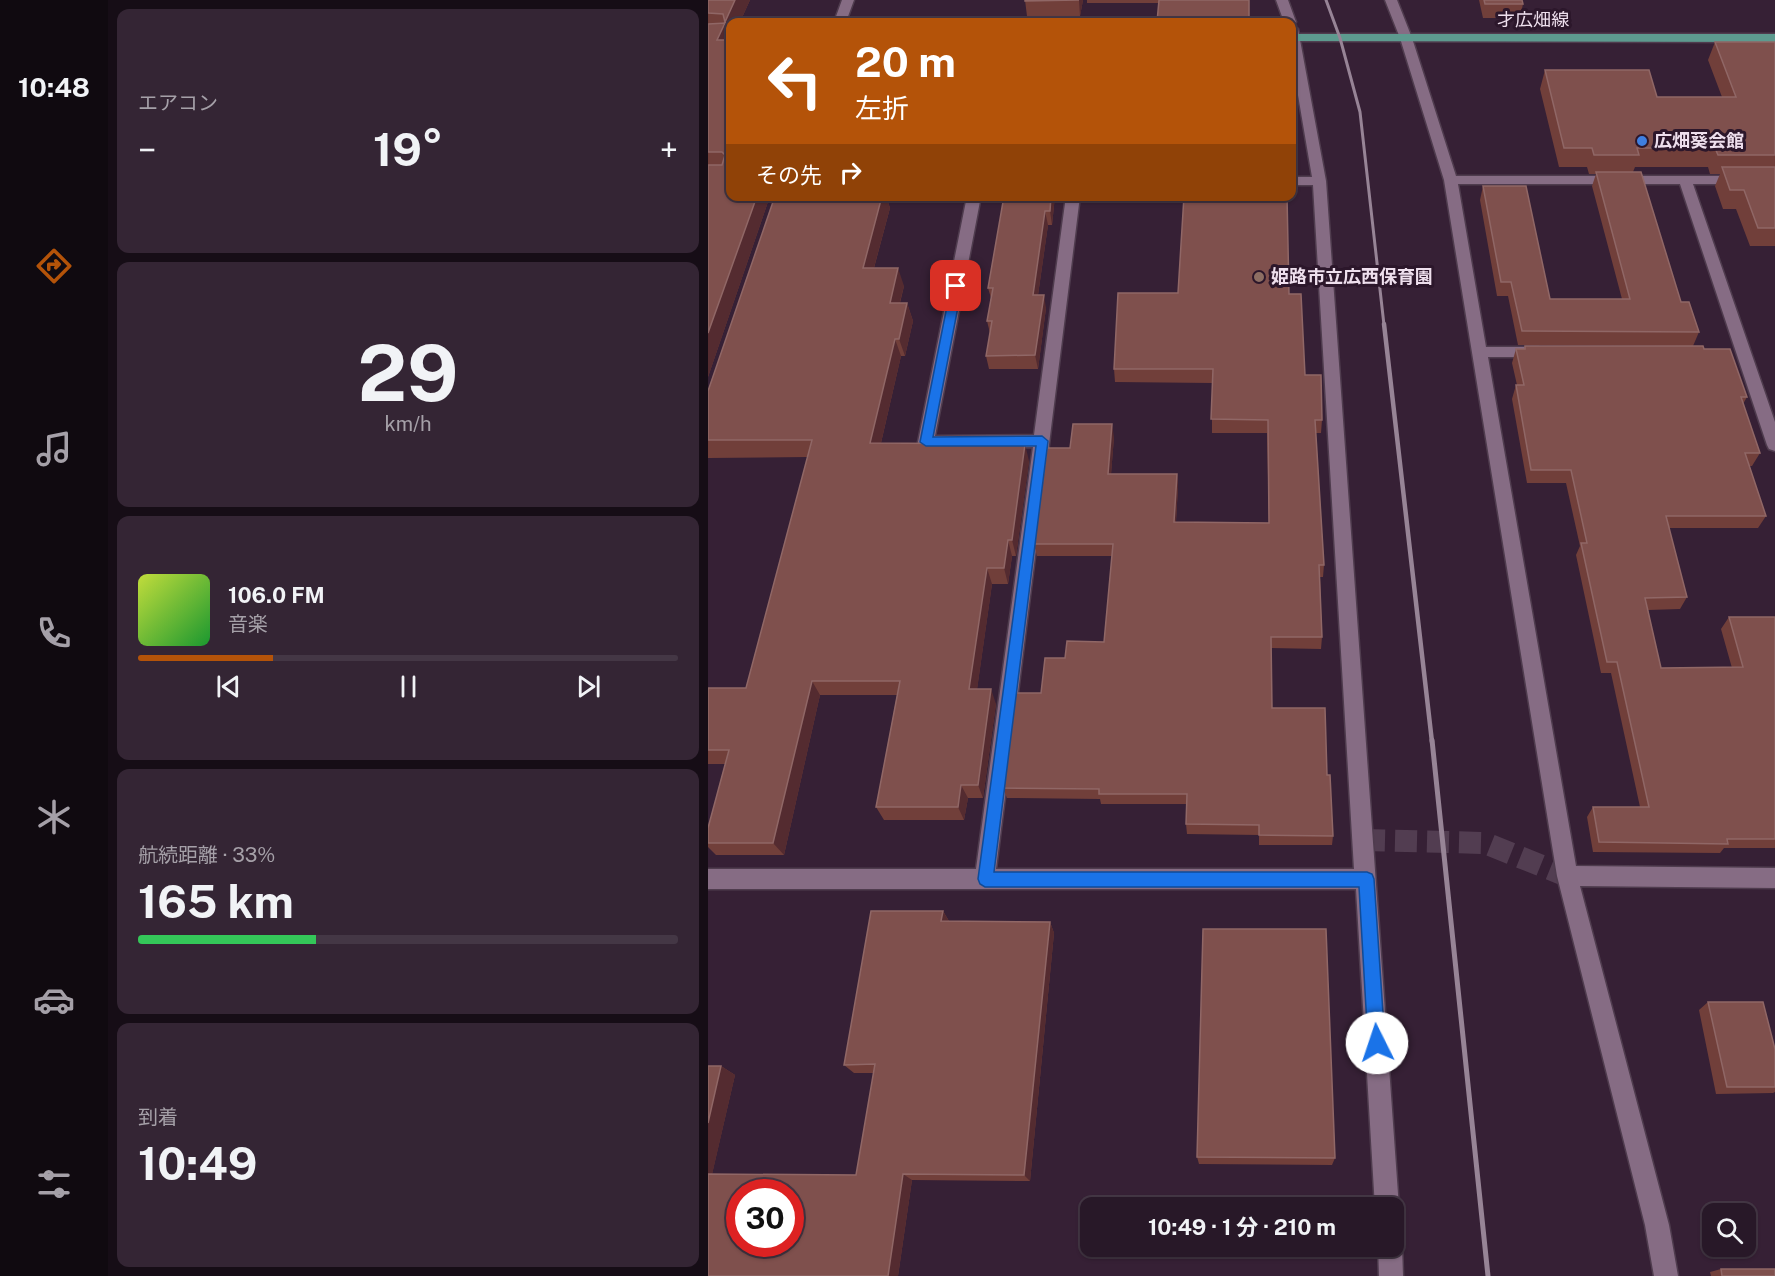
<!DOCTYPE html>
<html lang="ja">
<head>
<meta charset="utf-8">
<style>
  :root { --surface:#281828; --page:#342534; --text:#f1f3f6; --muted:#a5a0a8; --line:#443745; --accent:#b45309 }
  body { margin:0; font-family:"Public Sans","Noto Sans JP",sans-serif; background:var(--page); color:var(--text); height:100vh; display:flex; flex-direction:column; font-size:22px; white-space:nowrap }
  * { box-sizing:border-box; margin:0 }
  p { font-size:20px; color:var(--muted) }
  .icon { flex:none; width:33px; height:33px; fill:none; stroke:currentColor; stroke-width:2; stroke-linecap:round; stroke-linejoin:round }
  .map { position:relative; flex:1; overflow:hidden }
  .details { display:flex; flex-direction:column; gap:9px; padding:9px; background:#160d16; width:600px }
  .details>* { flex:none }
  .hud { position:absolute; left:18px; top:18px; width:570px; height:183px; border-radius:12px; box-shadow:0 2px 4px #0004,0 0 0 2px var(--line); background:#b45309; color:#fff; overflow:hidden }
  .controls { position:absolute; left:994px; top:1203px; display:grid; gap:12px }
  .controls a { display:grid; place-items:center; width:54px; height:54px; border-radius:12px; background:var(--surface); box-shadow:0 2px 4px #0004,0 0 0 2px var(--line); font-size:30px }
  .speed { position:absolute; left:18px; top:1179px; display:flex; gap:12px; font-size:30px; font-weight:700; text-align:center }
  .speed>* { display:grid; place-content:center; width:78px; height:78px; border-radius:50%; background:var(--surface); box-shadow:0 2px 4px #0004,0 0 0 2px var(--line); line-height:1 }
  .speed .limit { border:9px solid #d22; background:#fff; color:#111 }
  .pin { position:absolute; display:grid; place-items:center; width:51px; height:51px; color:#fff; margin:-26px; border-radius:12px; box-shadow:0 3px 9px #0006 }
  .me { position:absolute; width:66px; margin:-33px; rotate:356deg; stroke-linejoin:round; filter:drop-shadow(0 0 4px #0008) }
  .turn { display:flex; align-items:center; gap:21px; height:126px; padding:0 30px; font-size:27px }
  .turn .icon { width:78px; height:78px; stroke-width:2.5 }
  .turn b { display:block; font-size:42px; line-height:51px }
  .then { display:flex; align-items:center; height:57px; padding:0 30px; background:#0003; gap:12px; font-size:22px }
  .big { font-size:45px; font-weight:700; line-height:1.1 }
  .details .card { flex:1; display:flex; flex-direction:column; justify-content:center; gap:9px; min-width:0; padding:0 21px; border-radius:12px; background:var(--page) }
  .details .dial { align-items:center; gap:0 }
  .dial b { font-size:78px; line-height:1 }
  .song { display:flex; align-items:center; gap:18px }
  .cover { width:72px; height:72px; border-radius:9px; background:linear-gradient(135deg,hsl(70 70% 55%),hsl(130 70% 35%)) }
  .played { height:6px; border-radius:3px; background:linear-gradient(90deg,var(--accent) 25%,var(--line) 25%) }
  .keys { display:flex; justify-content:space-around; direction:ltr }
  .heat { display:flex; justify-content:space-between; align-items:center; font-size:33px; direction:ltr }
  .charge { height:9px; border-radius:4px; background:linear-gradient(90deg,#34c759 33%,var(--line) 0) }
  .trip { position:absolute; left:372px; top:1197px; width:324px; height:60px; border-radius:12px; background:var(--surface); box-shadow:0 2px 4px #0004,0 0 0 2px var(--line); font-weight:700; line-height:60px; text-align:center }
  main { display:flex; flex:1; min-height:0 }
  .menu { display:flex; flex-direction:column; width:108px; justify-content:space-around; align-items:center; background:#100a10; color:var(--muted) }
  .menu .icon { width:42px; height:42px }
  .menu .active { color:var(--accent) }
  .menu b { font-size:27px; color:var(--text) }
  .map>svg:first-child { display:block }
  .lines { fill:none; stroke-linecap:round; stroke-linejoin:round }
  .minor-tunnel { stroke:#523d51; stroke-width:22; stroke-dasharray:22 10; stroke-linecap:butt }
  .minor-casing { stroke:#4f3c4e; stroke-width:3 }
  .major-casing { stroke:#4f3c4e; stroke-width:3 }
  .minor { fill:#866c84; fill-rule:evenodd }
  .major { fill:#5d9a8f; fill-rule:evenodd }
  .rail-far2 { stroke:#978496; stroke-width:3 }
  .rail-far1 { stroke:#978496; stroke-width:4.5 }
  .rail { stroke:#978496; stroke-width:5 }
  .wall { fill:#713f3a }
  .shaded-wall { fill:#542b30 }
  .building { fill:#7f504d; stroke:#906766; stroke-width:1.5; fill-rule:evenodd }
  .route { fill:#1a73e8; stroke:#114b97; stroke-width:1.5 }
  .shop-dot { fill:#3f7fe0; stroke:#2c172b; stroke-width:2 }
  .education-dot { fill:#8d6e63; stroke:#2c172b; stroke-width:2 }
  .labels { text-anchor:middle; stroke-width:6; stroke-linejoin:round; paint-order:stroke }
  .far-street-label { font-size:18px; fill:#eedfed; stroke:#2c172b }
  .far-poi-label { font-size:18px; font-weight:bold; fill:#eedfed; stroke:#2c172b; text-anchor:start }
</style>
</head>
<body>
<main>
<nav class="menu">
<b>10:48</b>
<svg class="icon active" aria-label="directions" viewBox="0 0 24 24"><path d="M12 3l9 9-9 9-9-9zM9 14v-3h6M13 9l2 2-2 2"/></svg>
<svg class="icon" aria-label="music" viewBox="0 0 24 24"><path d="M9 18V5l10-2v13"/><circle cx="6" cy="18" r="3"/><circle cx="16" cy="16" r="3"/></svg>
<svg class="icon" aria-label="phone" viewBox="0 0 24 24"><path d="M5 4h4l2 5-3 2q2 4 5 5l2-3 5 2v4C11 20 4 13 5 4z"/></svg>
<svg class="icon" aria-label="climate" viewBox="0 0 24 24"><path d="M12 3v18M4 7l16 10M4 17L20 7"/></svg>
<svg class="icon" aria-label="car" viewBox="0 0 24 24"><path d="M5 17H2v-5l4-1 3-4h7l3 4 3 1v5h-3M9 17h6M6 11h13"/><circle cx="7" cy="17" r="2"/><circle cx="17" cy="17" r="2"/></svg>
<svg class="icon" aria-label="filters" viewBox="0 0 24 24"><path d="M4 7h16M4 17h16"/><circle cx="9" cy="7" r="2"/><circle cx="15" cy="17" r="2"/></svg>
</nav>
<section class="details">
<div class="card"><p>エアコン</p>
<div class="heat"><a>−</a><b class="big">19°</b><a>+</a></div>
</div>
<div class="card dial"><b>29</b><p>km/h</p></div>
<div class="card">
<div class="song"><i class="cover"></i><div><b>106.0 FM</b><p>音楽</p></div></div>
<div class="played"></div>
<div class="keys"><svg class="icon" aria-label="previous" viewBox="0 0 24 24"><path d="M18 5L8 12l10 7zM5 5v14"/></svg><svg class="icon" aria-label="pause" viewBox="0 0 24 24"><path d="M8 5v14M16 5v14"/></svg><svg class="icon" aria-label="next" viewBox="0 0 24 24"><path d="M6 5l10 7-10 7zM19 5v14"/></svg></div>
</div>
<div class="card"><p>航続距離 · 33%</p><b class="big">165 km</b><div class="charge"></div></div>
<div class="card"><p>到着</p><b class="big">10:49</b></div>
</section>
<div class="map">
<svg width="1067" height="1276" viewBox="0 0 1067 1276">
  <rect width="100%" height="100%" fill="#362035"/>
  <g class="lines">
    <!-- minor-tunnel -->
    <path class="minor-tunnel" d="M655 840 777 843 859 876"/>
    <defs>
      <path id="minor" d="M134 0H146L138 22H126Z
        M568 0H580L588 22 586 24 576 22Z
        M677 0H689L704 38 748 176H1067V184H985L1067 422V451L1061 449 1059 445 972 184H750L778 347H830L835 348 838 352 835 356 830 357H780L868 866 1067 868V888L872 886 961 1225 970 1276H946L937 1225 849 876 736 180 692 38Z
        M584 25 590 29 618 181 691 1208 686 1217V1208H667L648 889H0V869H268L325 447 218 448 212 446 210 442 259 196H273L227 436 326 435 358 196H372L288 869H646L605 185H584V177H604L584 60Z
        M686 1235 691 1237 694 1246 695 1276H671L670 1246H686Z"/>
      <path id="major" d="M1067 34V42L584 41V34Z"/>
    </defs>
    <!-- minor casing -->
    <use href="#minor" class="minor-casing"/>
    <!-- major casing -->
    <use href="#major" class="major-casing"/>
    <!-- minor -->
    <use href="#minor" class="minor"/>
    <!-- major -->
    <use href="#major" class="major"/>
    <!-- rail-far2 -->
    <path class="rail-far2" d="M618 0 632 38 652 112 676 325"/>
    <!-- rail-far1 -->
    <path class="rail-far1" d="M676 324 724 742"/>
    <!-- rail -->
    <path class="rail" d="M724 740 780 1276"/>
  </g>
  <!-- wall -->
  <path class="wall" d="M0 0H42L32 22H22L21 32H20L22 39V196H62L0 377Z
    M317 0H375L372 16H319Z
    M379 0H541L451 3H379Z
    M771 0H814L815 4 812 18H775Z
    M1007 42H1067V246H1042L1028 209H1015L1007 186 1012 174H1002L1000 167H927L925 172 973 302 991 332 985 346 810 345 800 296H789L772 200 775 186 842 299H914L884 186 888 174H881L879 167H851L832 89 837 70 949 97H1014L1000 60Z
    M67 196H178L182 208 166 268 196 286 192 303H199L205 321 197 356H193L173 443 321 461 308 556H304L300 584H284L269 689 288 704 275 798H260L256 820H176L168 807 189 695H112L76 855H8L0 847V828L17 764H0V688H38L100 457 0 458V391Z
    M347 196 344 225H340L330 295 338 308 330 369H281L278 356 282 333 279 321 283 298 280 288Z
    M470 293 581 294 597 375 614 420 613 433H608L616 565 615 577H612L614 637 613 649 563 648 564 708 619 775 625 836 624 845H551V835L479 834 478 824 479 804H393L392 799 299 798 295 788 333 693 357 658 396 642 404 556H329L326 544 362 448 406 437 403 474H469L470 487 468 522 561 523 559 433H504V383L407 382 406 369Z
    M817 346 996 349 1039 397 1035 404 1052 453 1044 466H1041L1058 516 1050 528H961L979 597 972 609 940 610 953 668H1024L1013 629 1021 617H1067V848H1016L1012 853 885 852 879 817 885 807H932L903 673H893L868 555 872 546 858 483H819L804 399 808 385H809L804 363 808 349H816Z
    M235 911 241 921 342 922 346 933 322 1181 204 1180 190 1276H0V1066H13L27 1075 4 1174 148 1175 166 1073H146L136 1065Z
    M1000 1002 1067 1049V1092L1065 1093 1008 1094 991 1010Z
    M489 1157 627 1158 624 1165 491 1164Z
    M1013 1269 1067 1276H1003L1002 1272Z"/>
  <!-- shaded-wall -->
  <path class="shaded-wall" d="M27 0H42L32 22H22V36L17 22Z
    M371 0H375L372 16 371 1Z
    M17 23 22 39V44L9 40Z
    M49 196H62L0 377V333Z
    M174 196H178L182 208 161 286 155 268Z
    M343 196H347L344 225 342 211Z
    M337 211 340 225 328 309 325 295Z
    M190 268 196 286 187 321 182 303Z
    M336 295 338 308 330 369 327 355Z
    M199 303 205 321 197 356 191 339Z
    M187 339 193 356 169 460 162 443Z
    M404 424 406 437 402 487 400 474Z
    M317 444 321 461 308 556 304 540Z
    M469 474 470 487 467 535 466 522Z
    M300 540 304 556 300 584 296 568Z
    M279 568 284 584 267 704 261 689Z
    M104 681 112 695 76 855 65 843Z
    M283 689 288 704 275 798 270 785Z
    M253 785 260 798 256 820 250 807Z
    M235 911 242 923 233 921Z
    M342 922 346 933 322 1181 316 1175Z
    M13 1066 27 1075 3 1179 0 1178V1123Z
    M195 1174 204 1180 190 1276H180Z"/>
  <!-- building -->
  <path class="building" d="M0 0H27L17 22 15 14 0 13Z
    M317 0H371L317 1Z
    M451 0H541V22H449Z
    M776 0H814L815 4H777Z
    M17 23 9 40H22V196H49L0 333V165H14L17 155 14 152H0V24Z
    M1007 42H1067V155H1010L1007 148H929L931 155H886L884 148H856L837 70H941L949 97H1028Z
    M1014 167H1067V228H1050L1036 190H1022Z
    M888 172H933L973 302H981L991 332 814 331 803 282H793L775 186H818L842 299H922Z
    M67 196H174L155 268H190L182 303H199L191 339H187L162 443 317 444 304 540H300L296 568H279L261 689H283L270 785H253L250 807H168L192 681H104L65 843H0V828L21 750H0V688H38L104 440H0V391Z
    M296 196H343L342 211H337L325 295H336L327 355 278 356 284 321H279L285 288H280Z
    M476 196H579L581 294H593L597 375H613L614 420H607L616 565H611L614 637H563L564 708H617L619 775H622L625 836 551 835V825L478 824 479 794H391V789L295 788 307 693H333L337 658H357L359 641 396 642 405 544H326L339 448H362L365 424H404L400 474H469L466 522 561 523 560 420 503 419 505 369H406L410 293H470Z
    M817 346H995L996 349H1022L1039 397H1033L1052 453H1037L1058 516H958L979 597 937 598 953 668 1035 667 1021 617H1067V839H1019L1020 844 891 842 885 807H941L909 662H899L873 543H879L863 470H823L808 385H816L808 349H817Z
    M163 911H235L233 921 342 922 316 1175 195 1174 180 1276H0V1174L148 1175 167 1064 136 1065ZM32 1192H82V1244H32Z
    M495 929H618L627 1158 489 1157Z
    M1000 1002H1055L1067 1049V1087H1019Z
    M0 1066H13L0 1123Z
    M1013 1269H1067V1276H1014Z"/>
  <!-- route -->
  <path class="route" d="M248 282 254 286 225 437 334 436 340 441 286 872H659L664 874 666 879 677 1043 675 1049 669 1052 663 1049 660 1043 651 887H277L272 884 270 879 328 446H218L212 442 243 286Z"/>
  <!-- markers -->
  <circle class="shop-dot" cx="934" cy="141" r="6"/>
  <circle class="education-dot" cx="551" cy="277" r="6"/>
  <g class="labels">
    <!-- far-street labels -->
    <g class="far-street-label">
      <text x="825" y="26">才広畑線</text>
    </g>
    <!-- far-poi labels -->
    <g class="far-poi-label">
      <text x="946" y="147">広畑葵会館</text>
      <text x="563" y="283">姫路市立広西保育園</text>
    </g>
  </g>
</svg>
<div class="controls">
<a><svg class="icon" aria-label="search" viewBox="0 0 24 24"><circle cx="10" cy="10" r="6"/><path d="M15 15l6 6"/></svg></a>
</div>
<div class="speed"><div class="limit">30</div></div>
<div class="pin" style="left:248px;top:286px;background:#d93025"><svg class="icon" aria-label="arrive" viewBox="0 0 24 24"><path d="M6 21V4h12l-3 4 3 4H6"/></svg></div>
<svg class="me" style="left:669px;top:1043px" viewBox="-20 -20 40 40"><circle r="19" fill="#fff"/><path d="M0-13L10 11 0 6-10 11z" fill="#1a73e8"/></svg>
<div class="trip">10:49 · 1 分 · 210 m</div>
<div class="hud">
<div class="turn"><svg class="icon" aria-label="left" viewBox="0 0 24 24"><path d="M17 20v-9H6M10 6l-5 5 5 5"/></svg><div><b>20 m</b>左折</div></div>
<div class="then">その先<svg class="icon" aria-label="right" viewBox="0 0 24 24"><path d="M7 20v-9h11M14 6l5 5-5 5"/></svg></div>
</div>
</div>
</main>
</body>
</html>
